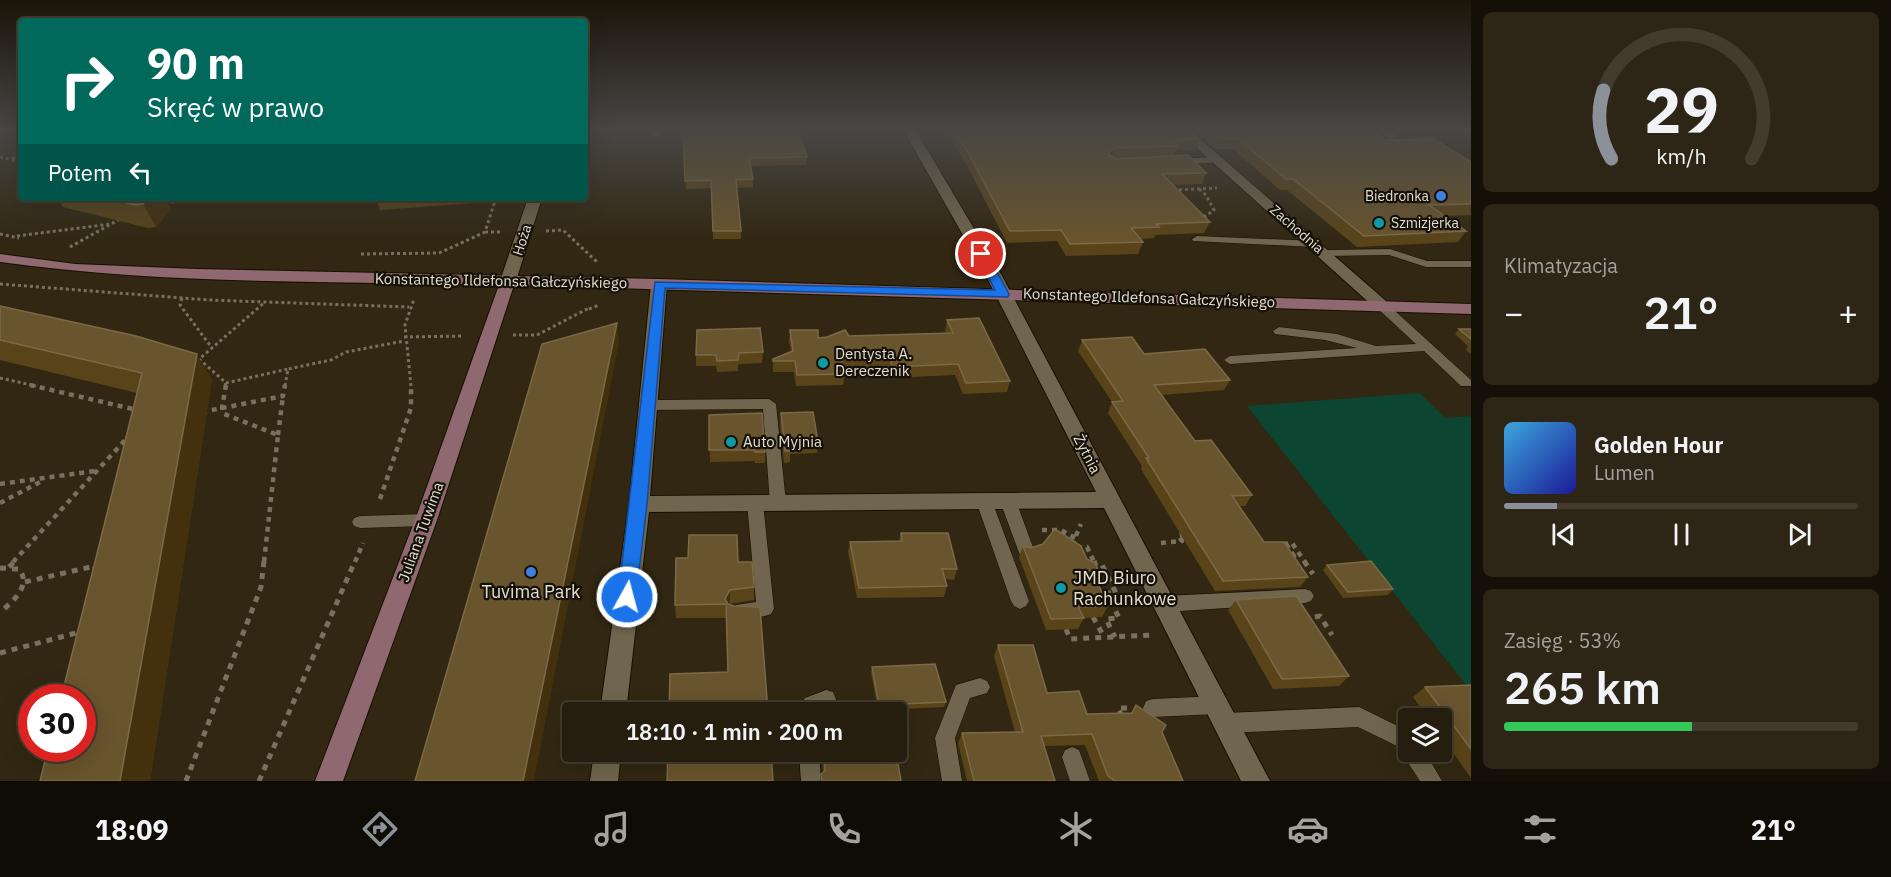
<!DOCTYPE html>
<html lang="pl">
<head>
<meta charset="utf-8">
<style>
  :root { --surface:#251d0e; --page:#2d2617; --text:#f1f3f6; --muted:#a3a29e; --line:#423b2e; --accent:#8c9099 }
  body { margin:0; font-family:"IBM Plex Sans",sans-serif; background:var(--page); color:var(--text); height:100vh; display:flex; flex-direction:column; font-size:22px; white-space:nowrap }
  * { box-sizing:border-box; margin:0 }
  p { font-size:20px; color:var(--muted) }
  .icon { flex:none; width:33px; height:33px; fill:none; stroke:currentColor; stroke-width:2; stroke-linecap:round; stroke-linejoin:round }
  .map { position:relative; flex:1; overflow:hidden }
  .side { display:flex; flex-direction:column; gap:12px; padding:12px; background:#141008; width:420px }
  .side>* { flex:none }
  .hud { position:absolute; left:18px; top:18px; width:570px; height:183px; border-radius:6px; box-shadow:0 6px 24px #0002,0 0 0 2px var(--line); background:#00695c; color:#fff; overflow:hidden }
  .buttons { position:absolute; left:1398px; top:708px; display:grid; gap:12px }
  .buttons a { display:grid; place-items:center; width:54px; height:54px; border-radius:6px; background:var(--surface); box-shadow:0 6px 24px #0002,0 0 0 2px var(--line); font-size:30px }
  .speed { position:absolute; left:18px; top:684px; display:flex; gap:12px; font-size:30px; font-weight:700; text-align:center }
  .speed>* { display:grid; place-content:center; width:78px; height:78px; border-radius:50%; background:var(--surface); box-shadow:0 6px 24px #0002,0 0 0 2px var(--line); line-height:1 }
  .speed .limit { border:9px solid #d22; background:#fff; color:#111 }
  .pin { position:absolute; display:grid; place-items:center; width:51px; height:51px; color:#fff; margin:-26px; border:3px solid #fff; border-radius:50%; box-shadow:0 2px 6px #0007 }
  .me { position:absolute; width:66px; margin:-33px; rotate:7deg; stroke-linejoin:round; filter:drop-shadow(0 0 4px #0008) }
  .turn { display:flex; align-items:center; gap:21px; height:126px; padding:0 30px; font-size:27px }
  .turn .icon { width:78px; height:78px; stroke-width:2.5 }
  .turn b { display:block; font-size:42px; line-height:51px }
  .then { display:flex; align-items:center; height:57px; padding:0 30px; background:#0003; gap:12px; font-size:22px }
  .big { font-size:45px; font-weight:600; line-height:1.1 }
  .side .card { flex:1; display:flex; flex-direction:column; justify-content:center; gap:9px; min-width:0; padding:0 21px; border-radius:9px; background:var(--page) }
  .side .dial { align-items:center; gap:0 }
  .dial svg { height:156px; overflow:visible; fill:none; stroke:var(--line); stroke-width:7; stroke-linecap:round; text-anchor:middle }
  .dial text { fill:var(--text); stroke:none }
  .song { display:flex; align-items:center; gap:18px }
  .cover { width:72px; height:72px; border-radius:9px; background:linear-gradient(135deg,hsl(200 70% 55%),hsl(240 70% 35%)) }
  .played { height:6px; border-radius:3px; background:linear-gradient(90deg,var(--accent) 15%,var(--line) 15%) }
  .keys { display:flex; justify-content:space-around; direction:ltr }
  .heat { display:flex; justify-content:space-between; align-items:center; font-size:33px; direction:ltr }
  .charge { height:9px; border-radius:4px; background:linear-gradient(90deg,#34c759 53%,var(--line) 0) }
  .trip { position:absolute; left:562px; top:702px; width:345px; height:60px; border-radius:6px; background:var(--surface); box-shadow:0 6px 24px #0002,0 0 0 2px var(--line); font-weight:600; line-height:60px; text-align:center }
  .tabs { display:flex; height:96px; justify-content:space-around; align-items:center; background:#0f0c06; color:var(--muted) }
  .tabs .icon { width:42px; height:42px }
  .tabs .current { color:var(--accent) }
  .tabs b { font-size:27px; color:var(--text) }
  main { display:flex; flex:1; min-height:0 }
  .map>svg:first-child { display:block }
  .green { fill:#0c4632 }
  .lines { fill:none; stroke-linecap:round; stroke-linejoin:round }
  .lane-casing { stroke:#190f00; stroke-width:1 }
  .street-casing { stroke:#190f00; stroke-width:2 }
  .secondary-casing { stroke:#190f00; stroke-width:2 }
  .path-far2 { stroke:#79715f; stroke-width:3; stroke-dasharray:3 3; stroke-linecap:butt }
  .path-far1 { stroke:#79715f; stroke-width:4.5; stroke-dasharray:5 5; stroke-linecap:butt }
  .path { stroke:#79715f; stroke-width:5; stroke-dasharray:6 6; stroke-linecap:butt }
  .lane { fill:#70654e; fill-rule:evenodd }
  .street { fill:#70654e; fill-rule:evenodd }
  .secondary { fill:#906870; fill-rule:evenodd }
  .wall { fill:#59441a }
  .shaded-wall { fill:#43310e }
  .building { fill:#68542d; stroke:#7c6a47; stroke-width:1.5 }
  .route { fill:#1a73e8; stroke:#114b97; stroke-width:1.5 }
  .shop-dot { fill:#3f7fe0; stroke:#151108; stroke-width:2 }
  .culture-dot { fill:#0f9aa8; stroke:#151108; stroke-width:2 }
  .labels { text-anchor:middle; stroke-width:4.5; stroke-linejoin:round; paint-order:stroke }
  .far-poi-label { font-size:14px; fill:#e4ded1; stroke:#151108; text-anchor:end }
  .far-street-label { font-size:14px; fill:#e4ded1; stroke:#151108 }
  .street-label { font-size:15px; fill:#e4ded1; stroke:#151108 }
  .poi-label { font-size:15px; fill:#e4ded1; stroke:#151108; text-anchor:start }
  .near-poi-label { font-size:18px; fill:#e4ded1; stroke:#151108; text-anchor:start }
</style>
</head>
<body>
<main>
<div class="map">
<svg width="1471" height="781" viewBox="0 0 1471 781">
  <rect width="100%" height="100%" fill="#312712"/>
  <!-- green -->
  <path class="green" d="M1419 393 1446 418 1471 416V691L1247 406Z"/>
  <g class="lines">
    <defs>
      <path id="lane" d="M1380 131H1390L1397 137 1390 139Z
        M1218 157 1223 160 1221 162 1178 165 1173 162 1178 159Z
        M1197 236 1315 241 1320 244 1315 247 1193 241 1192 239Z
        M1390 249 1427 261H1471V267H1426L1389 255 1325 256 1320 253 1325 250Z
        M1380 300 1384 301 1471 380V386H1461L1424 351 1230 364 1224 360 1230 356 1357 348 1325 340 1275 334 1273 331 1279 327 1337 334 1376 346 1416 344 1376 307 1374 304Z
        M769 399 776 404 786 503 784 507 778 509 772 507 770 503 763 409 647 410 640 405 647 400Z
        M984 495 990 497 992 501 1029 601 1026 606 1020 609 1014 606 1011 601 976 501 978 497Z
        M1008 495 1014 497 1016 501 1034 550 1032 555 1026 557 1020 555 1018 550 1000 501 1002 497Z
        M755 497 761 499 763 503 774 609 771 614C761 618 746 619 736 615L733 610 736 605 756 602 747 503 749 499Z
        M426 514 432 516 434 520 432 524 426 526 360 528 354 526 352 522 354 518 360 516Z
        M1305 589 1311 591 1314 596 1311 601 1305 603 1165 612 1159 609 1156 604 1159 599 1165 596Z
        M980 678 987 681 990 687 987 693 970 698 955 738 962 781H942L935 738 956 685Z
        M826 690 833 692 836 699 833 706 818 712H796L805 698Z
        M1217 696 1224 698 1227 705 1224 712 1217 714 1153 717 1146 715 1143 708 1146 701 1153 699Z
        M1359 707 1408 731V752H1425L1442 781H1420L1397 746 1358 727 1226 733 1219 730 1216 723 1219 716 1226 713Z
        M1072 747 1079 750 1090 781H1070L1062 757 1065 750Z
        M799 752H819L821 781H801Z"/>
      <path id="street" d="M650 131H662V134L656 137 652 136Z
        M904 131H916L1001 274 1270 781H1241L1104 508 649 512 626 712H600L629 504 651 284 654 281H664L667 284 650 496 1096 492 985 274Z
        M1178 131H1191L1386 301 1388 304 1386 307H1374Z
        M528 198H542L516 281 508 286 503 284 500 281Z
        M594 752H621L618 781H590Z"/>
      <path id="secondary" d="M0 254 75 264 197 269 659 279 1471 304V314L514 285 437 520 343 781H315L415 520 499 285C333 281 165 285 0 262Z"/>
    </defs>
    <!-- lane casing -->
    <use href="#lane" class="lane-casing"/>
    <!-- street casing -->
    <use href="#street" class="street-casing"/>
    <!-- secondary casing -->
    <use href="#secondary" class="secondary-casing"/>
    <!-- path-far2 -->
    <path class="path-far2" d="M0 157 21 162
      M12 159 21 154
      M1199 189 1206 195 1214 210 1206 216H1201
      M1173 190 1217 188
      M161 198 171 202 177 198
      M171 202 228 198
      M546 231 563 230 597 262
      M485 232H500
      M0 234 19 238
      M17 236 111 224
      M70 247 120 219
      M361 254 439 253 485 232 496 198
      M0 284 209 300 409 307
      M182 298 180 305 212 348
      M589 309 599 305
      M513 335H537L589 308
      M404 337 464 336
      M199 359 226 383 288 369
      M197 361 265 302
      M0 378 36 386
      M225 386 226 383
      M285 386 288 369 331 360 346 352 404 341
      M411 386 405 325 414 299"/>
    <!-- path-far1 -->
    <path class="path-far1" d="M30 385 137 410
      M226 385 222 408 224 414 278 435 264 562
      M202 412 283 396 285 385
      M278 435 283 396
      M0 484 95 471
      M380 499 411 408V385
      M0 503 42 481
      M1042 530H1061L1075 538
      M1161 543 1182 541 1178 535 1185 534
      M1283 544 1292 543 1305 562
      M1286 544 1294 556H1291
      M1072 545 1081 524
      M1077 548 1087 547 1094 562
      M13 562 128 437
      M355 562 363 543"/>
    <!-- path -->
    <path class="path" d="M1094 561 1096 566 1102 565 1116 593H1107L1119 618 1106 619 1115 637
      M1304 561 1313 574
      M9 567 15 561
      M0 568 19 569C32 585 13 602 0 612
      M25 582 95 566V568
      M1093 617 1104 637
      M1315 617 1320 616 1332 635
      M1066 629 1070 639 1152 635
      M0 653 80 632
      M1122 716 1118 708H1128
      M186 781 261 587 264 561
      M259 781 355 561"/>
    <!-- lane -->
    <use href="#lane" class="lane"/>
    <!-- street -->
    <use href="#street" class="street"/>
    <!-- secondary -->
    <use href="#secondary" class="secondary"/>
  </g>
  <!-- wall -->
  <path class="wall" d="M683 131 807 157 806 165 750 166 753 179V187L737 188 741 231V239H713L712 188 686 189Z
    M946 131H1191L1200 139 1196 150H1176L1174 156 1206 173 1202 184 1172 185 1210 222 1204 233 1155 235 1154 238 1140 239 1143 242 1138 254 1066 256 1057 241 1007 243 965 162Z
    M1195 131H1373L1386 140 1471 162V215L1444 216 1466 231 1458 242 1357 247 1287 190H1280L1233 149H1215Z
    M57 198H148L171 209 156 227 148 228 63 207Z
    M376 198H474L473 203 380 210Z
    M0 306 212 379 150 781H40L137 393 0 360Z
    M947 320 1010 381 1007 392 963 394 955 375 890 378 888 369 844 370 845 374 843 385 796 386 794 372H773V359L791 351 789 341 790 330 818 338 946 333 945 331Z
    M1459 329H1471V354L1466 350 1468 346 1455 334Z
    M1082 340 1144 354 1230 380 1224 390 1161 395 1195 441 1252 495 1245 506H1238L1264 542 1308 577 1300 587 1215 591 1141 469 1142 466 1108 413 1112 402 1078 351Z
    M763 352 762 363 738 364V371L717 372 716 366H696V355Z
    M781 413 818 442 817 453 790 454V462L784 463 780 424Z
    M709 415 765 452V463H755V461L710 462Z
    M901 533 957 569 954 580 945 579 947 586 944 597 857 598 848 552 850 542 899 541Z
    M1023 546 1087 559 1100 574 1096 580 1108 606 1102 617 1084 618 1078 629 1046 630 1019 557Z
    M738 562 754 587V600L729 604 768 712 728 672 726 618H676L675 605Z
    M1327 565 1393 589 1388 595 1343 598 1323 570Z
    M1236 600 1349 676 1339 686 1273 689 1228 610Z
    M998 645 1047 693 1087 714 1131 713 1136 705 1162 732 1183 781H1099L1085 745 1044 746 1055 781H967L958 743 962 733 1015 732 994 656Z
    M872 667 946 702 944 707 878 710 871 673Z
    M1471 685V778L1442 737V718H1428L1413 697 1425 687Z
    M820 752H896L901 781H820L821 774 823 772 821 752Z"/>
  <!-- shaded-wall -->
  <path class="shaded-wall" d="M1115 148 1112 159 1108 154Z
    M148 198H165L171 209 156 227 143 204Z
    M617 323 619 342 534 781H523Z
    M197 354 212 379 150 781H120Z
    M730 590V604L726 610 725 599Z"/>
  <!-- building -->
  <path class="building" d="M683 131H799L807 157 749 158 753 179 736 180 741 231H713L711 180 685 181Z
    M954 131H1191L1200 139 1172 140 1178 146 1115 148 1108 154 1116 159 1188 155 1206 173 1162 174 1210 222 1156 224 1159 227 1131 228 1143 242 1070 244 1061 230 1010 231 967 151Z
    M1211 131H1373L1386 140 1434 139 1471 162V204L1429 205 1466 231 1364 236 1293 179H1286L1237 138 1220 139Z
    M107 198H148L143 204 135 205Z
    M0 306 136 336 197 354 120 781H40L48 748H82V698H61L142 373 0 340Z
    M979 318 1010 381 966 383 958 364 892 367 890 358 841 359 845 374 797 375 795 361H773V359L793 351 790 330H818V338L827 337 845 330 849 336 953 333 947 320Z
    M617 323 523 781H415L542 344Z
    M760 328 763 352 739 353 738 360 717 361 716 355H696L697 330Z
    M1459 329H1471V339Z
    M1132 337 1144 354 1205 349 1230 380 1154 385 1195 441 1211 440 1252 495 1232 496 1264 542H1284L1308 577 1223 581 1146 458H1149L1112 402 1123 401 1082 340Z
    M813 412 818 442H789L790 451H785L781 413Z
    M762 413 765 452H755V450H709V415Z
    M1055 529 1081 546 1087 559 1095 563 1100 574 1096 579 1108 606 1078 607 1084 618 1051 619 1023 546 1031 548 1043 544Z
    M901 533H948L957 569H942L947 586 859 588 850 542 902 541Z
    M689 535H737L738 562H752L754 587 730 590 725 599 728 604 734 606 760 607 768 712H669L670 674 728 672 726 604 675 605 676 558H688Z
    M1371 561 1393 589 1348 592 1327 565Z
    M1296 596 1349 676 1282 679 1236 600Z
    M998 645H1033L1047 693 1079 691 1087 714 1132 713 1136 705 1166 725 1162 732 1183 781H1115L1108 776 1092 734 1041 736 1055 781H974L962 733 1023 732Z
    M935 664 946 702 879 705 872 667Z
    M1471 685V749L1425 687Z
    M668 752H771L773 781H667Z
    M824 752H896L901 781H822L821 774 825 771Z"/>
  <!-- sky -->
  <linearGradient id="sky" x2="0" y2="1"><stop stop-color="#1b150a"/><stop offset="0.54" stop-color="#484744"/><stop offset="1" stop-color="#484744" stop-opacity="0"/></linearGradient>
  <rect width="1471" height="241" fill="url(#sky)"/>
  <!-- route -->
  <path class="route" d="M981 250 987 254 1009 294 1008 297 665 288 647 504 636 597 633 602 627 604 621 602 618 597 655 282 995 290 976 254Z"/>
  <!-- markers -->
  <g class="shop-dot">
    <circle cx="1441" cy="196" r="6"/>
    <circle cx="531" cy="572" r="6"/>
  </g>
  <g class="culture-dot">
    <circle cx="1379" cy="223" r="6"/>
    <circle cx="823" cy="363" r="6"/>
    <circle cx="731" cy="442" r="6"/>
    <circle cx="1061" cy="588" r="6"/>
  </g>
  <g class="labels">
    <!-- far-poi labels -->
    <g class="far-poi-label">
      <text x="1429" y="201">Biedronka</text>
      <text x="1391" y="228" text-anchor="start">Szmizjerka</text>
    </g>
    <!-- far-street labels -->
    <g class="far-street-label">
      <text transform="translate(1297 229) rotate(41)" y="5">Zachodnia</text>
      <text transform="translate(522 240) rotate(-72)" y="5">Hoża</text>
    </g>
    <!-- street labels -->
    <g class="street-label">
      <text transform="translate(501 281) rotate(1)" y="5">Konstantego Ildefonsa Gałczyńskiego</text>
      <text transform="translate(1149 298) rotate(2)" y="5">Konstantego Ildefonsa Gałczyńskiego</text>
      <text transform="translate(1087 454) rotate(63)" y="5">Żytnia</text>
      <text transform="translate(421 532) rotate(-70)" y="5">Juliana Tuwima</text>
    </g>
    <!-- poi labels -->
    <g class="poi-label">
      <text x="835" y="359">Dentysta A.<tspan x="835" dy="17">Dereczenik</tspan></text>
      <text x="743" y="447">Auto Myjnia</text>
    </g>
    <!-- near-poi labels -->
    <g class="near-poi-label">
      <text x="1073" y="584">JMD Biuro<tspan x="1073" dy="21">Rachunkowe</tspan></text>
      <text x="531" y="598" text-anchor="middle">Tuvima Park</text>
    </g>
  </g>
</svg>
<div class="buttons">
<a><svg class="icon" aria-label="layers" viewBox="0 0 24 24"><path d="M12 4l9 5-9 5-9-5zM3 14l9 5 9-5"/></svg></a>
</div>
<div class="speed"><div class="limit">30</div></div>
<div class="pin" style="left:981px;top:254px;background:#d93025"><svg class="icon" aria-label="arrive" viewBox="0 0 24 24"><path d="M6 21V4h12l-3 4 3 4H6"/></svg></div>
<svg class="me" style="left:627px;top:597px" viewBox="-20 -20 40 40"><circle r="17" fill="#1a73e8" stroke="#fff" stroke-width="3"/><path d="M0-11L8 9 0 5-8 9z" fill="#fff"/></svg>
<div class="trip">18:10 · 1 min · 200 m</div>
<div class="hud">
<div class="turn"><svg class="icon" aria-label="right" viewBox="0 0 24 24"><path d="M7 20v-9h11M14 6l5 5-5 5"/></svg><div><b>90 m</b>Skręć w prawo</div></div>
<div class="then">Potem<svg class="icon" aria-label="left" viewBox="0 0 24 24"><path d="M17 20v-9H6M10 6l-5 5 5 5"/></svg></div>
</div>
</div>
<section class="side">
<div class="card dial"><svg viewBox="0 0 100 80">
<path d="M14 69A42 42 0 1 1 86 69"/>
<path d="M14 69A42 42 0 0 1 10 34" stroke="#8c9099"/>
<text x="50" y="56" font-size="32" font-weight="700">29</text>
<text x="50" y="72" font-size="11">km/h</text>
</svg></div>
<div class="card"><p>Klimatyzacja</p>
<div class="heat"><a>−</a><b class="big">21°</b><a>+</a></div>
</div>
<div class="card">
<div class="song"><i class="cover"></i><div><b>Golden Hour</b><p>Lumen</p></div></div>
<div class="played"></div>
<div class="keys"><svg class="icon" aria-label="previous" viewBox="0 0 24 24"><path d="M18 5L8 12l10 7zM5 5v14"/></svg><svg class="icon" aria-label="pause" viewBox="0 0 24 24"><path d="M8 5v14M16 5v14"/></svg><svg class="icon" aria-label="next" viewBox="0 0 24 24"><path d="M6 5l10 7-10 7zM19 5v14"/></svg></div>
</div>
<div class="card"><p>Zasięg · 53%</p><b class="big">265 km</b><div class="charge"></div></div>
</section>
</main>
<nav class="tabs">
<b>18:09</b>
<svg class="icon current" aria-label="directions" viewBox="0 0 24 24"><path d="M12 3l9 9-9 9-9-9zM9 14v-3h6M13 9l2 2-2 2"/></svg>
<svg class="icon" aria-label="music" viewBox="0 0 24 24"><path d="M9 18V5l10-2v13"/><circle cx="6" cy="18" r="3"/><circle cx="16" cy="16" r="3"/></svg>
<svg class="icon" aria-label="phone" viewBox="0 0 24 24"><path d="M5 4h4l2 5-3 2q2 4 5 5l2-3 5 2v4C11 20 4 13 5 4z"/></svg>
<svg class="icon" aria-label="climate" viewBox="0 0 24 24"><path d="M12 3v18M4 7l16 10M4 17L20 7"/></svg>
<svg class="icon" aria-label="car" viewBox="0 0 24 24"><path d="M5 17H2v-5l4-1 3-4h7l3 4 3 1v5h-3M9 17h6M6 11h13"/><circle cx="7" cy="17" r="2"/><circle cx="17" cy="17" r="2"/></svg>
<svg class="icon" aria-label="filters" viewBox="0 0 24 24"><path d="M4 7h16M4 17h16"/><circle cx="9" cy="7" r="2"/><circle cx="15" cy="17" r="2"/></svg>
<b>21°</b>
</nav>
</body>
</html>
